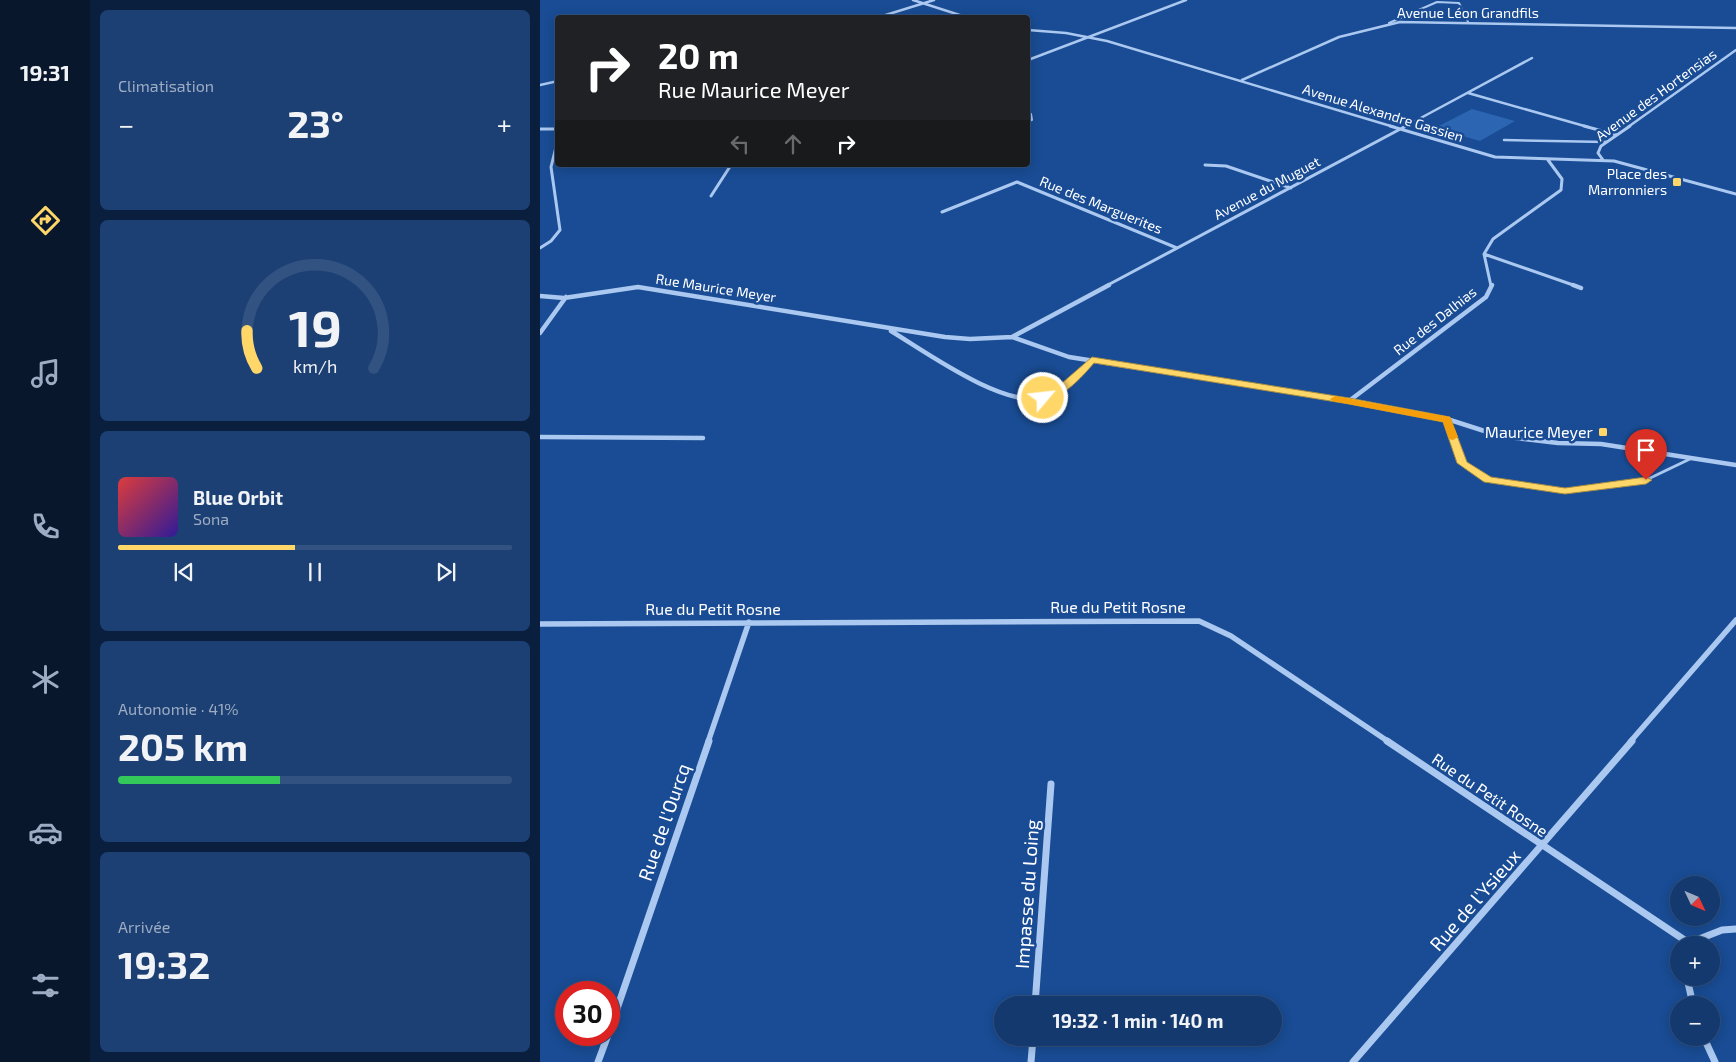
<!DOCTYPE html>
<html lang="fr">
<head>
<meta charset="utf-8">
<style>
  :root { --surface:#13396f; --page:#1c4074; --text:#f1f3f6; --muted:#9dacc3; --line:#325382; --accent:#ffd769 }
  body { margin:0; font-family:"Exo 2",sans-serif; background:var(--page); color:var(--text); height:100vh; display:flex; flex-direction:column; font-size:19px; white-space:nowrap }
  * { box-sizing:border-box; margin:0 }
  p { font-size:16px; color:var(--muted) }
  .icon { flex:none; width:28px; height:28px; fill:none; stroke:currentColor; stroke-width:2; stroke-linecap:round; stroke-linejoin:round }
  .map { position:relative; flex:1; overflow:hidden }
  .side { display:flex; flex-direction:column; gap:10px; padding:10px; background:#0a1f3d; width:450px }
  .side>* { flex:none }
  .guide { position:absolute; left:15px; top:15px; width:475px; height:152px; border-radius:5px; box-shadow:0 2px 12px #0003,0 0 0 1px var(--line); background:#202124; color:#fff; overflow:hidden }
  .needle { width:32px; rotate:134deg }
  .controls { position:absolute; left:1130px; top:876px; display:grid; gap:10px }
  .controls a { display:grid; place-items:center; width:50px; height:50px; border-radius:50%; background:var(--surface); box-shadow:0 2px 12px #0003,0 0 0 1px var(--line); font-size:25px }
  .speed { position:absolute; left:15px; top:981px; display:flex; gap:10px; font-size:25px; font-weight:700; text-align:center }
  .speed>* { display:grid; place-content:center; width:65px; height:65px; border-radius:50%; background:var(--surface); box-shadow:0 2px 12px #0003,0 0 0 1px var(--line); line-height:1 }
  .speed .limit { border:8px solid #d22; background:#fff; color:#111 }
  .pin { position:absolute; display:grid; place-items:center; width:42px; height:42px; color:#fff; margin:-51px -21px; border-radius:50% 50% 50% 0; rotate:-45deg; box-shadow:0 0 5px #0007 }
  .pin .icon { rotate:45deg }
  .me { position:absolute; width:55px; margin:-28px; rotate:62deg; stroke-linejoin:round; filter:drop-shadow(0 0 4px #0008) }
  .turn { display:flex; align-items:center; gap:18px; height:105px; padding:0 20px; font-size:22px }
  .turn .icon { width:65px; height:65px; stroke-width:2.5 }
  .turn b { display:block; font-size:35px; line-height:42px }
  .lanes { display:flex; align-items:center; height:48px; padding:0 20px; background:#0003; justify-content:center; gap:25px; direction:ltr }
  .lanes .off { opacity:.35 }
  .big { font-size:38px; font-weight:700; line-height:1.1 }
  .side .card { flex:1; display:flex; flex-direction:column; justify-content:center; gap:8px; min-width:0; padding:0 18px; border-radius:8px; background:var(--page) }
  .side .dial { align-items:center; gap:0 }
  .dial svg { height:130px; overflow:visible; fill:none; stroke:var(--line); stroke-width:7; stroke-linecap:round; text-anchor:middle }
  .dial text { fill:var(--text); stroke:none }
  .song { display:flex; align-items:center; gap:15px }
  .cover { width:60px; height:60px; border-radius:8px; background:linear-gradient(135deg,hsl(0 70% 55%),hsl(250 70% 35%)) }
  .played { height:5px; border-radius:2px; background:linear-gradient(90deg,var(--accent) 45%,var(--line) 45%) }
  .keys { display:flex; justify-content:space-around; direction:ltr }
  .heat { display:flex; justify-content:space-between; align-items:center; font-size:28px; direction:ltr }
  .charge { height:8px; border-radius:4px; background:linear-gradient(90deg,#34c759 41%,var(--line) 0) }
  .trip { position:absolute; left:454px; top:996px; width:288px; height:50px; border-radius:25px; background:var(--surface); box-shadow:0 2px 12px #0003,0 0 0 1px var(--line); font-weight:700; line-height:50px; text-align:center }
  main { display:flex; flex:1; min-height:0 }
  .dock { display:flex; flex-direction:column; width:90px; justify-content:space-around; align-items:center; background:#08172c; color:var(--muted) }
  .dock .icon { width:35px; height:35px }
  .dock .current { color:var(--accent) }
  .dock b { font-size:22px; color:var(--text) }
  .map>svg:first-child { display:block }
  .green { fill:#2c65b2 }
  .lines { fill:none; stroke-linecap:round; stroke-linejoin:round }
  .service-far3 { stroke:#aac8f0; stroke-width:2 }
  .service-far2 { stroke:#aac8f0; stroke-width:2.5 }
  .service-far1 { stroke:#aac8f0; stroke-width:3 }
  .service { stroke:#aac8f0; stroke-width:4 }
  .minor-far4 { stroke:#aac8f0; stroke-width:2.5 }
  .minor-far3 { stroke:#aac8f0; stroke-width:3 }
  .minor-far2 { stroke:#aac8f0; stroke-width:4.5 }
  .minor-far1 { stroke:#aac8f0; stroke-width:5.5 }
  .minor { stroke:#aac8f0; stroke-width:7 }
  .route { fill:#ffd769; stroke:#a68c44 }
  .slow { fill:#f59e0b }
  .poi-dot { fill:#ffd769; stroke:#194c94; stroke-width:2 }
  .labels { text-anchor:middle; stroke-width:5; stroke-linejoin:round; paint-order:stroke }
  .far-street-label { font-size:14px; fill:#fff; stroke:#194c94 }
  .far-poi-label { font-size:14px; fill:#fff; stroke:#194c94; text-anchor:end }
  .poi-label { font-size:16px; fill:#fff; stroke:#194c94; text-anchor:end }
  .street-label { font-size:16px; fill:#fff; stroke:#194c94 }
  .near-street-label { font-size:19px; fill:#fff; stroke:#194c94 }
</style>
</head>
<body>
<main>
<nav class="dock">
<b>19:31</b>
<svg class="icon current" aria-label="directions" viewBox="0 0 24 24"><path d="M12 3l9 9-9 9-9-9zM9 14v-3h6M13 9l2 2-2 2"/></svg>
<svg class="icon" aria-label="music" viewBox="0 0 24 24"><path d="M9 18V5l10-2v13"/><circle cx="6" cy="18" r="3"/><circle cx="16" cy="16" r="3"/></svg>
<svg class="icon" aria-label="phone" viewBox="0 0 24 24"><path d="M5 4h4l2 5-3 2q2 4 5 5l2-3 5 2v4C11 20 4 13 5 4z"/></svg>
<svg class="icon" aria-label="climate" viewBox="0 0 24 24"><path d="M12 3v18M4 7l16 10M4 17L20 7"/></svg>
<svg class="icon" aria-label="car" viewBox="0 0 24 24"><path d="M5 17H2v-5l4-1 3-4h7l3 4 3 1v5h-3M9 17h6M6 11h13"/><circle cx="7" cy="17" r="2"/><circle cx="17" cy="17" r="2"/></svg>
<svg class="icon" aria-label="filters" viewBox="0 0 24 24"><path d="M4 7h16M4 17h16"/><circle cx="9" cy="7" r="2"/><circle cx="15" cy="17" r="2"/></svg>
</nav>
<section class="side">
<div class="card"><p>Climatisation</p>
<div class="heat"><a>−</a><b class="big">23°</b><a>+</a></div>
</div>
<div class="card dial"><svg viewBox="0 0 100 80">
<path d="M14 69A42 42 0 1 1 86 69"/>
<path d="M14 69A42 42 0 0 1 8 46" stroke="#ffd769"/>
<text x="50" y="56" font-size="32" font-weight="700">19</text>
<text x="50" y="72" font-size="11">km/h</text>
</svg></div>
<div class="card">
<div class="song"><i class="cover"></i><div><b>Blue Orbit</b><p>Sona</p></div></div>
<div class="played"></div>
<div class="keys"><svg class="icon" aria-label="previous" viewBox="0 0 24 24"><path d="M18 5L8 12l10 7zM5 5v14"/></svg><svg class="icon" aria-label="pause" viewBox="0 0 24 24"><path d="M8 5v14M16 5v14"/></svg><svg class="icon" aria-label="next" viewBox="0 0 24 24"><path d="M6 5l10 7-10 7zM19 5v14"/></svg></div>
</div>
<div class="card"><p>Autonomie · 41%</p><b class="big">205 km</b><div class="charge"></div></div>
<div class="card"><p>Arrivée</p><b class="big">19:32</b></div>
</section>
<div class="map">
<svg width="1196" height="1062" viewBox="0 0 1196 1062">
  <rect width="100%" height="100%" fill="#194c94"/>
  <!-- green -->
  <path class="green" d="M932 109 975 121 940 141 895 128Z"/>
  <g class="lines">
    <!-- service-far3 -->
    <path class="service-far3" d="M849 23 897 2 919 3 928 22
      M488 113 491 114 492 120 488 121"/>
    <!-- service-far2 -->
    <path class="service-far2" d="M964 140 1066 142"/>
    <!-- service-far1 -->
    <path class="service-far1" d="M907 419 922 463 948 480 1002 488
      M1050 488 1106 480 1152 458"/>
    <!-- service -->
    <path class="service" d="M993 486 1025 491 1059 486"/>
    <!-- minor-far4 -->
    <path class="minor-far4" d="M373 0 429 18
      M336 18 394 0
      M488 30 526 33 567 41 854 127
      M488 60 646 0
      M702 80 799 37 860 22 1196 28
      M0 85 18 81
      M928 93 1048 127
      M864 127 992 58
      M1088 127 1196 50"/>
    <!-- minor-far3 -->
    <path class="minor-far3" d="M850 126 955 157 1074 161 1196 194
      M1044 126 1077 135
      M0 129H18
      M1063 160 1058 153 1061 146 1090 126
      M665 165 686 166 751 188
      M171 196 191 165
      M402 212 477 182 637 248
      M0 248 11 241 20 230 11 167 18 139
      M944 254 1036 286
      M566 286 866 126
      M951 286 944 254 953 239 1021 190 1022 179 1008 160"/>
    <!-- minor-far2 -->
    <path class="minor-far2" d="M1033 285 1041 288
      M0 296 24 298 98 287 405 337 430 339 472 337 529 357 809 401 907 419 960 436 1018 443 1061 444 1196 465
      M351 331C386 352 463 408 504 398 523 393 539 374 552 360
      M0 333 26 297
      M472 337 569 285
      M809 401 946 297 952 285
      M0 437 163 438"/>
    <!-- minor-far1 -->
    <path class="minor-far1" d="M0 624 659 621 691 636 849 742
      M168 742 209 622
      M1090 742 1196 620"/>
    <!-- minor -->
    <path class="minor" d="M847 741 1149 943
      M1149 943 1182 930 1196 929
      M1147 978 1153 1005
      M495 1005 511 784
      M69 1032 169 741
      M1164 1038 1175 1062
      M58 1062 68 1035
      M491 1062 493 1038
      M813 1062 1092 741"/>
  </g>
  <!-- route -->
  <path class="route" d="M552 357 809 398 910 417 927 462 951 477 1025 488 1106 477 1112 480 1106 484 1025 494 944 482 917 463 903 422 809 404 554 363C543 376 518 404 499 400V396L514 390Z"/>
  <!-- slow -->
  <path class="slow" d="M795 396 910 417 918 437 913 440 909 439 903 422 792 401 790 399Z"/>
  <!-- markers -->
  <g class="poi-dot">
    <rect x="1132" y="177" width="10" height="10" rx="2.5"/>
    <rect x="1058" y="427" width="10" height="10" rx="2.5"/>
  </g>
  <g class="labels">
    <!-- far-street labels -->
    <g class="far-street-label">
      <text x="928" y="18">Avenue Léon Grandfils</text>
      <text transform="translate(1116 95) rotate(-36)" y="5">Avenue des Hortensias</text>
      <text transform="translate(843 113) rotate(17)" y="5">Avenue Alexandre Gassien</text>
      <text transform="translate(727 188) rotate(-28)" y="5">Avenue du Muguet</text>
      <text transform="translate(561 205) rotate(22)" y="5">Rue des Marguerites</text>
      <text transform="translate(176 288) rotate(9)" y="5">Rue Maurice Meyer</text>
      <text transform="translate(895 321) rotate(-38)" y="5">Rue des Dalhias</text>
    </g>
    <!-- far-poi labels -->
    <g class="far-poi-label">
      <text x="1127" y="179">Place des<tspan x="1127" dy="16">Marronniers</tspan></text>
    </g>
    <!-- poi labels -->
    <g class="poi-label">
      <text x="1053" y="438">Maurice Meyer</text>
    </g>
    <!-- street labels -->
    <g class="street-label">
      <text x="578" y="613">Rue du Petit Rosne</text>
      <text x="173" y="615">Rue du Petit Rosne</text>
      <text transform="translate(950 795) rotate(34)" y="6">Rue du Petit Rosne</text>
    </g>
    <!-- near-street labels -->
    <g class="near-street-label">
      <text transform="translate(124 822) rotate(-71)" y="7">Rue de l'Ourcq</text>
      <text transform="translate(487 894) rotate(-86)" y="7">Impasse du Loing</text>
      <text transform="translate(935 900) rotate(-49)" y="7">Rue de l'Ysieux</text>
    </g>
  </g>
</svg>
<div class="controls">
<a><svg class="needle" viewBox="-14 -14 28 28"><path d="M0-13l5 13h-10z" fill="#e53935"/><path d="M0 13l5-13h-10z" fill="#9dacc3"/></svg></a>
<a>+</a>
<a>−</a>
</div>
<div class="speed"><div class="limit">30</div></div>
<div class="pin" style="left:1106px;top:480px;background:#d93025"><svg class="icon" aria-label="arrive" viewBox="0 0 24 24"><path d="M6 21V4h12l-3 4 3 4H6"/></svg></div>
<svg class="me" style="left:503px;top:398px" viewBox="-20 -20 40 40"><circle r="17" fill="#ffd769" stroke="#fff" stroke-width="3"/><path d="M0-11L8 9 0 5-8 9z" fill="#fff"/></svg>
<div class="trip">19:32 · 1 min · 140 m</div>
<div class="guide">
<div class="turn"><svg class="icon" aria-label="right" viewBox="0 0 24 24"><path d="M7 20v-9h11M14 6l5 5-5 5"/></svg><div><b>20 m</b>Rue Maurice Meyer</div></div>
<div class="lanes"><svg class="icon off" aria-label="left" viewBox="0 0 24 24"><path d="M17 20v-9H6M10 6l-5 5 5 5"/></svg><svg class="icon off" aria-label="ahead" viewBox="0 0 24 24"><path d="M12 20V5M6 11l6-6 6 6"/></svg><svg class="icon" aria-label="right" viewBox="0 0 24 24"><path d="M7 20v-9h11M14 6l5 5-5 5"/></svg></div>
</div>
</div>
</main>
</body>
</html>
